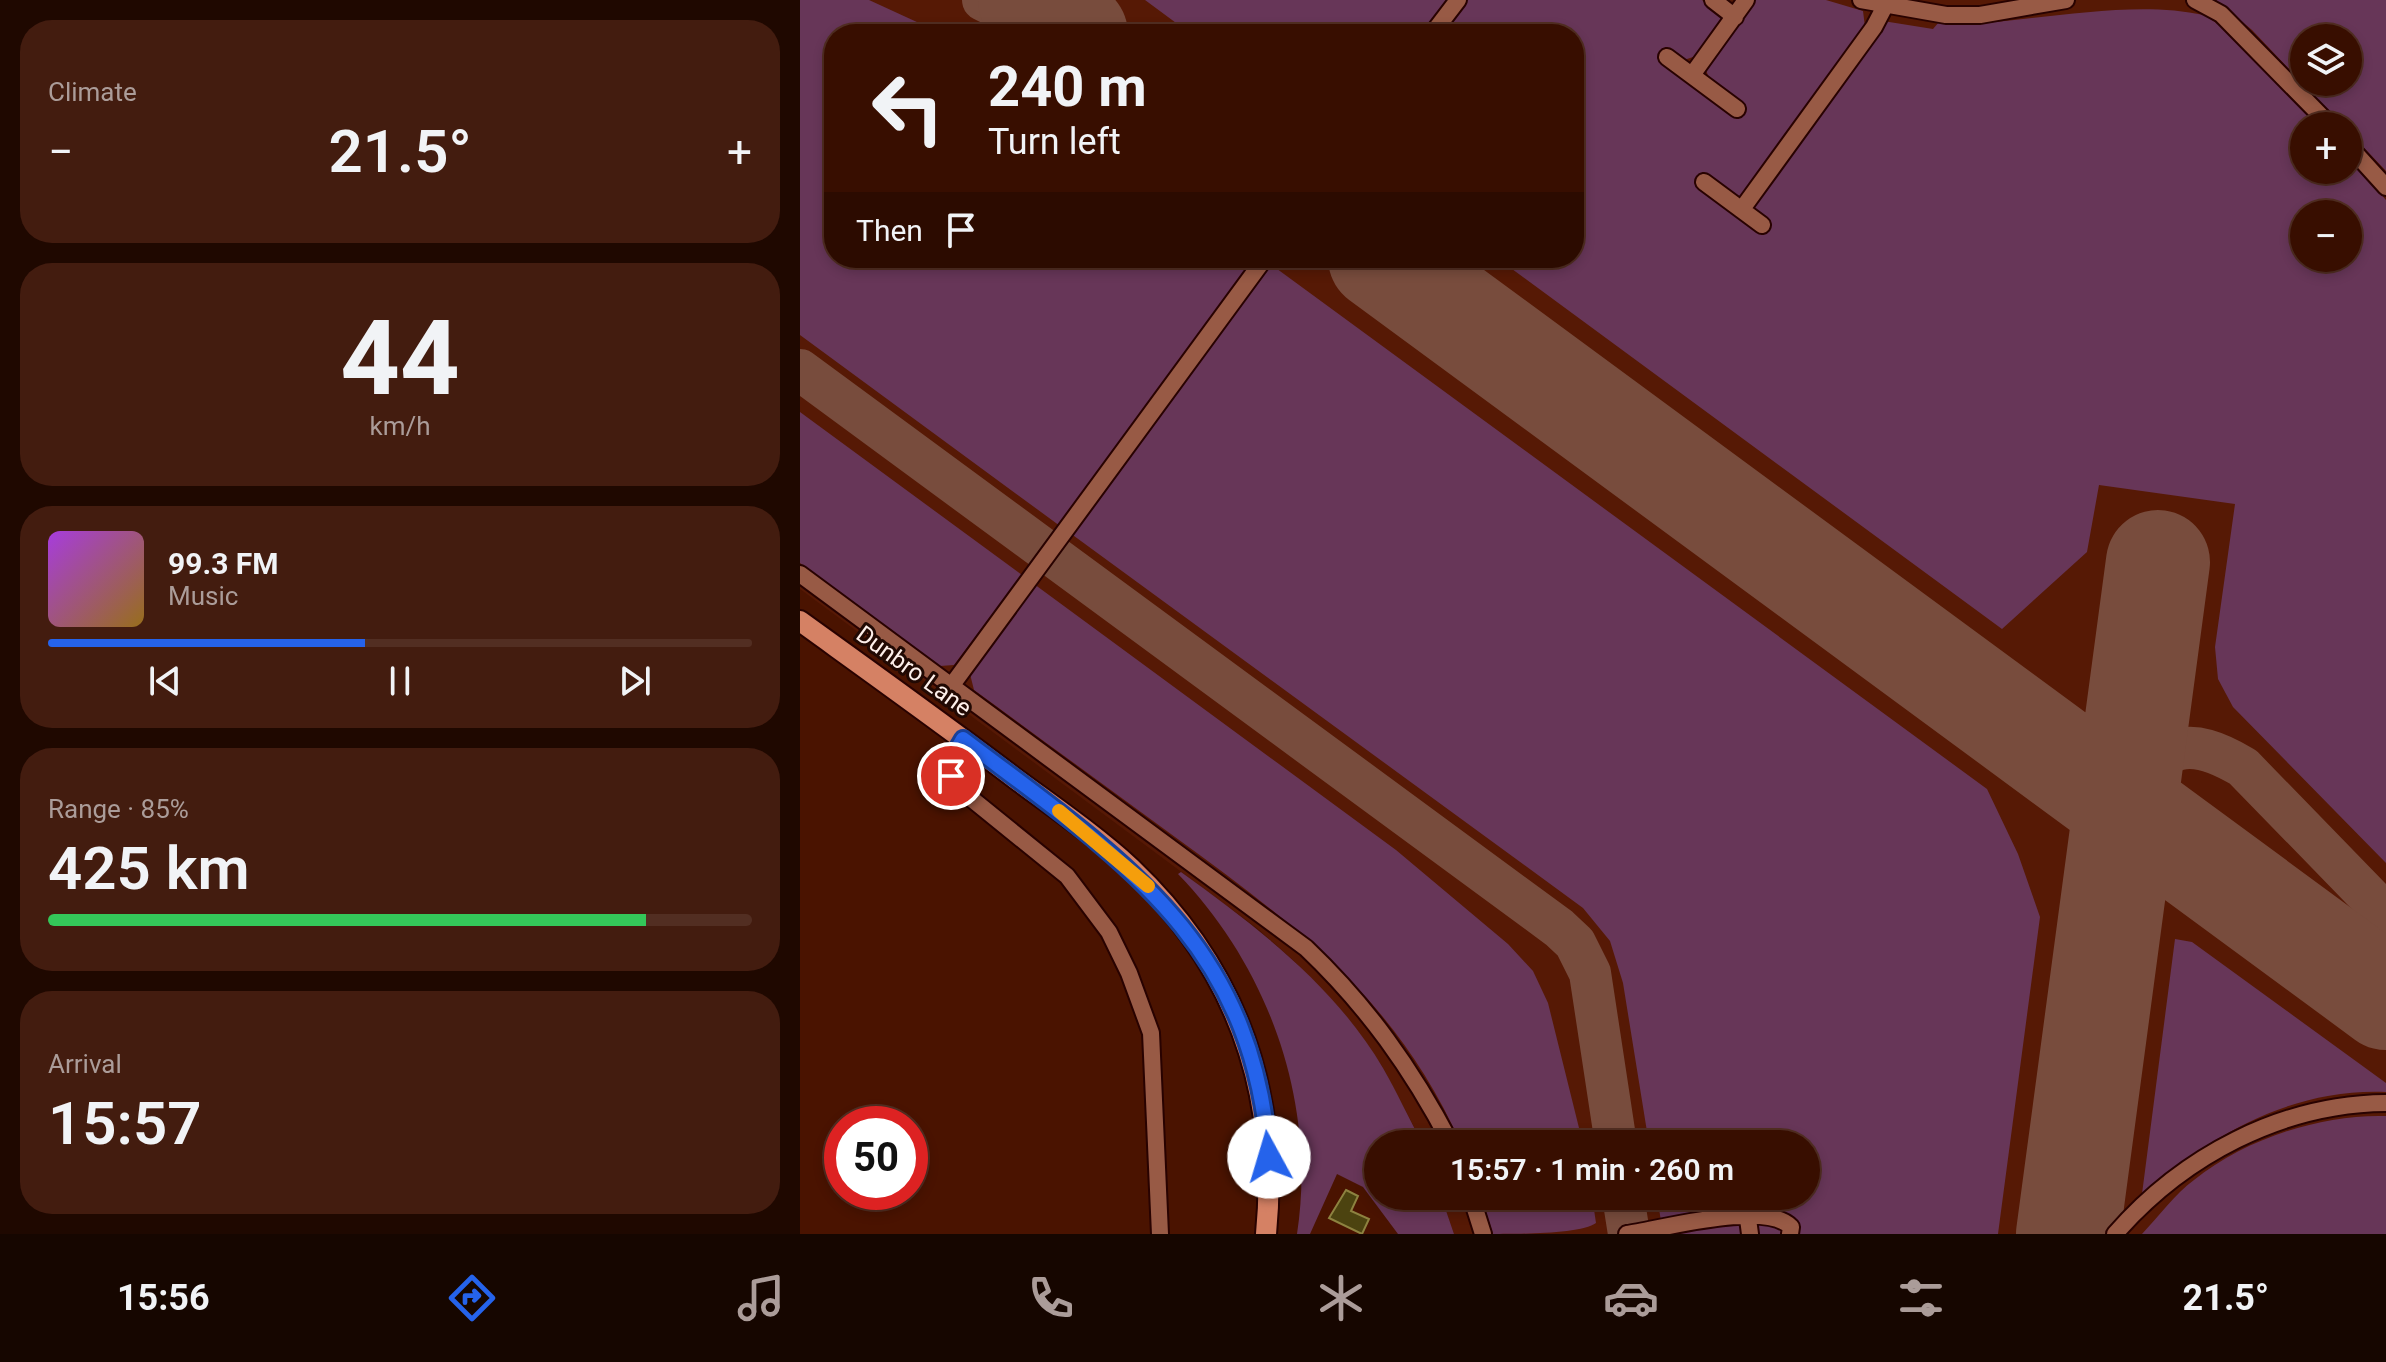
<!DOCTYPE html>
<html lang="en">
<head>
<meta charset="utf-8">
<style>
  :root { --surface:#380e00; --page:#431c0f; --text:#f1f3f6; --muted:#ab9c99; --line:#522e22; --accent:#2563eb }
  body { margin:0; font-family:Roboto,sans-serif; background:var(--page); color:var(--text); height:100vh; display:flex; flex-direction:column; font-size:30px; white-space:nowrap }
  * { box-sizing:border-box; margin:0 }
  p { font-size:26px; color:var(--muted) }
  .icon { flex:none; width:44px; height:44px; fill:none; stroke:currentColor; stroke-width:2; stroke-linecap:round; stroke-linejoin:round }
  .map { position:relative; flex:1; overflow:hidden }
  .sheet { display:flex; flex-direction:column; gap:20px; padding:20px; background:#1f0800; width:800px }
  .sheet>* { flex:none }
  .guide { position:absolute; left:24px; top:24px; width:760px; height:244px; border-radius:32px; box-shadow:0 4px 12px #0003,0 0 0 2px var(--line); background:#380e00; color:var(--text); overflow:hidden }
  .buttons { position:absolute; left:1490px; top:24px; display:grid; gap:16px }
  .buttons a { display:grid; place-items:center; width:72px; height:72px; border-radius:50%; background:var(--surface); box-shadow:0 4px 12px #0003,0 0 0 2px var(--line); font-size:40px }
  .speed { position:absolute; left:24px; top:1106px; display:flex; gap:16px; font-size:40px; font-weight:700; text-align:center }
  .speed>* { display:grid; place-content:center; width:104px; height:104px; border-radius:50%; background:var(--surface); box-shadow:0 4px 12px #0003,0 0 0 2px var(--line); line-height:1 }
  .speed .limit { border:12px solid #d22; background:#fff; color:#111 }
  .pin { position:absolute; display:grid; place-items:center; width:68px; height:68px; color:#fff; margin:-34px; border:4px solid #fff; border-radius:50%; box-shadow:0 2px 8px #0007 }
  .me { position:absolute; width:88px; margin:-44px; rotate:354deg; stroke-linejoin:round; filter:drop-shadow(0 0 6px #0008) }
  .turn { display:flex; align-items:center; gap:28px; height:168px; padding:0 32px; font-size:36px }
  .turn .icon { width:104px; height:104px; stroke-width:2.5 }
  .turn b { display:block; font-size:56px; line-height:68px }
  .then { display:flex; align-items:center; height:76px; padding:0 32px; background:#0003; gap:16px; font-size:30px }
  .big { font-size:60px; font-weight:600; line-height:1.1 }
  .sheet .widget { flex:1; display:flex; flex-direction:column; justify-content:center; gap:12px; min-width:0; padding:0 28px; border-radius:32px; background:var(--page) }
  .sheet .dial { align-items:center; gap:0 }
  .dial b { font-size:104px; line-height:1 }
  .song { display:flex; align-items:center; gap:24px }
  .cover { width:96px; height:96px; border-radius:12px; background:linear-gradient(135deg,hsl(280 70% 55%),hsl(40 70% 35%)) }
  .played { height:8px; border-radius:4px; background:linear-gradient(90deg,var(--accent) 45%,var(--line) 45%) }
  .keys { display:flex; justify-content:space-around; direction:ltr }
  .heat { display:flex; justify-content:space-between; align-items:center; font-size:44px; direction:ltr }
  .charge { height:12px; border-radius:6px; background:linear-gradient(90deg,#34c759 85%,var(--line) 0) }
  .trip { position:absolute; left:564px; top:1130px; width:456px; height:80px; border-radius:40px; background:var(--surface); box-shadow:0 4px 12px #0003,0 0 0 2px var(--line); font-weight:600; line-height:80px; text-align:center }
  .tab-bar { display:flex; height:128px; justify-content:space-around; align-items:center; background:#160600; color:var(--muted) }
  .tab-bar .icon { width:56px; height:56px }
  .tab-bar .on { color:var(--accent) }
  .tab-bar b { font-size:36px; color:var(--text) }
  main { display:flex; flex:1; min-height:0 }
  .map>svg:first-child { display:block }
  .built { fill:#561905; fill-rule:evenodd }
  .green { fill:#673658; fill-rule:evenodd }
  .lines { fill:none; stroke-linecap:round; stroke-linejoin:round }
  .taxiway { stroke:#784c3d; stroke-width:42 }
  .runway { stroke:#784c3d; stroke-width:104 }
  .building { fill:#4c4310; stroke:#8d8240; stroke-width:2 }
  .minor-casing { stroke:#280200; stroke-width:20 }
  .major-casing { stroke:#280200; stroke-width:24 }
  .minor { stroke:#985a45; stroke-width:16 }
  .major { stroke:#d58164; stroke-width:20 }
  .route-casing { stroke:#184099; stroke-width:20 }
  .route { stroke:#2563eb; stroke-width:14 }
  .slow { stroke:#f59e0b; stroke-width:14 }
  .labels { text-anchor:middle; stroke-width:6; stroke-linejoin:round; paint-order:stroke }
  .street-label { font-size:24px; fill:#fdefea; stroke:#210903 }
</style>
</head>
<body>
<main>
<section class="sheet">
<div class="widget"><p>Climate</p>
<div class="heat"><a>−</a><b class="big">21.5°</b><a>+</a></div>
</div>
<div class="widget dial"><b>44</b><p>km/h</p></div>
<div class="widget">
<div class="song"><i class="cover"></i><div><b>99.3 FM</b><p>Music</p></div></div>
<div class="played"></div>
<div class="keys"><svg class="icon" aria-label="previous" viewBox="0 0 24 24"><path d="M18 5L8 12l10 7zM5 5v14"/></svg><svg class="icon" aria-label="pause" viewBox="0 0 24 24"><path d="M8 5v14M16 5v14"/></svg><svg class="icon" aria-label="next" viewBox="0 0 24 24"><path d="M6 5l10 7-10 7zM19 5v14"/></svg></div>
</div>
<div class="widget"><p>Range · 85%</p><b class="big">425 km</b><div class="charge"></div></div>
<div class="widget"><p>Arrival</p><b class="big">15:57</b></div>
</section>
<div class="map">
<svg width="1586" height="1234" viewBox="0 0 1586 1234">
  <rect width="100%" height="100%" fill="#4a1300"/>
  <!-- built -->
  <path class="built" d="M0 0H1468L1504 82 1586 125V1234H654L641 1196H1006V1144H623L582 1066 542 1011 494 961 457 928 0 589ZM34 34H774V258H34ZM1504 126H1548V170H1504ZM1504 214H1548V258H1504Z"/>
  <!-- green -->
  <path class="green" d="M0 0H69L143 34H34V258H455L260 526 0 335Z
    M345 0H648L622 34H391Z
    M665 0H902L924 19 899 55 881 61 910 81 906 70 909 61 952 0H1026L1063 11 1065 27 946 195 938 198 900 189 959 232 954 201 1083 21 1133 29 1139 22C1153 23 1168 24 1182 23 1252 18 1336 0 1404 15 1440 35 1487 95 1517 126H1504V170H1548V158L1586 200V863L1433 707 1418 679 1415 647 1435 504 1299 485 1287 552 1202 629 697 258H774V34H639ZM1504 214H1548V258H1504Z
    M1416 0H1586V171L1548 131V126H1543L1452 30ZM1548 38V82H1504V38Z
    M469 263 1187 789 1218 854 1240 917 1198 1234H863L857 1196H1006V1144H849L823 983 810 941 783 908 270 533Z
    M0 412 222 575 154 665 140 666 0 563Z
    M234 584 596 850 708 944 733 971 748 1003 783 1144H661C597 1000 498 927 375 837 308 788 241 739 174 690L170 674Z
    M381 872C457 927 534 985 583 1068 597 1092 609 1119 623 1144H578V1196H641L654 1234H598L563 1187 537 1174 510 1234H497C517 1103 469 968 378 874Z
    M1375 939 1392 942 1586 1083V1092C1492 1088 1411 1135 1342 1194Z
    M1586 1116V1234H1342C1359 1216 1375 1194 1394 1180 1445 1139 1521 1114 1586 1116Z
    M681 1196H792L796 1223C782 1234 716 1234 693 1234Z"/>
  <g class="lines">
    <!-- taxiway -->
    <path class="taxiway" d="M183 0 251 34
      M0 370 759 928 775 943 790 973 816 1144
      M1327 794C1365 744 1387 734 1443 767L1586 914
      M823 1196 829 1234"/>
    <!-- runway -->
    <path class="runway" d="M230 0 276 34
      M580 258 1586 998
      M1268 1234 1358 562"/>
  </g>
  <!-- building -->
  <path class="building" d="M546 1190 558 1196 551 1211 569 1219 562 1234 529 1218Z"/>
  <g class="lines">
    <defs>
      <path id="minor" d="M913 0 935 17
        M1061 0 1146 15H1180L1266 0
        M1395 0 1421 14 1531 126
        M632 34 658 0
        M867 57 937 109
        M892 75 946 0
        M1548 145 1586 187
        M904 182 962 225
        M942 209 1074 27 1085 6
        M0 574 506 948C567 1006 612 1069 651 1144
        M152 685 465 258
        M163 739C150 761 146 770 162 791L267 876 309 932 329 973 351 1033 360 1234
        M671 1196 683 1234
        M945 1196 950 1234
        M827 1234C862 1229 966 1200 991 1227L990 1234
        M1315 1234C1383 1156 1481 1104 1586 1103"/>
      <path id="major" d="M0 621C72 673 145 725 216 779 254 807 295 835 331 868 436 968 480 1090 466 1234"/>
    </defs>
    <!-- minor casing -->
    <use href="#minor" class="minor-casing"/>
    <!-- major casing -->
    <use href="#major" class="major-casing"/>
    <!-- minor -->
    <use href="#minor" class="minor"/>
    <!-- major -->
    <use href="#major" class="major"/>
  </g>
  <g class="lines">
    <defs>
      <path id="route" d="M151 776 149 763 163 739C320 858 453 940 469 1157"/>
    </defs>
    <!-- route casing -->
    <use href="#route" class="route-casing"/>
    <!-- route -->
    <use href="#route" class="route"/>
    <!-- slow -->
    <path class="slow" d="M259 811 348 886"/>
  </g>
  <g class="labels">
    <!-- street labels -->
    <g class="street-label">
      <text transform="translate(114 671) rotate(36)" y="8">Dunbro Lane</text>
    </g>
  </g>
</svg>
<div class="buttons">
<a><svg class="icon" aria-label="layers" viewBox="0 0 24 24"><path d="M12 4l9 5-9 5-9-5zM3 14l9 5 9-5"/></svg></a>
<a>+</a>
<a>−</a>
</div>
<div class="speed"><div class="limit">50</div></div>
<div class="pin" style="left:151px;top:776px;background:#d93025"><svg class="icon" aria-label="arrive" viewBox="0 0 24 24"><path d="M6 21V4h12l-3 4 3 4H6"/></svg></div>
<svg class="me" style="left:469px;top:1157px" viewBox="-20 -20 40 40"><circle r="19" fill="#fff"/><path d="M0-13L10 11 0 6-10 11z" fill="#2563eb"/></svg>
<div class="trip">15:57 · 1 min · 260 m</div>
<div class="guide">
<div class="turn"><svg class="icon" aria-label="left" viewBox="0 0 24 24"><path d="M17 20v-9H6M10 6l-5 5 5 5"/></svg><div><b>240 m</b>Turn left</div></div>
<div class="then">Then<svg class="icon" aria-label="arrive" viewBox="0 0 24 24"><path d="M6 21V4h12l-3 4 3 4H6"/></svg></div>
</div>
</div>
</main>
<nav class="tab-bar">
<b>15:56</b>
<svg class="icon on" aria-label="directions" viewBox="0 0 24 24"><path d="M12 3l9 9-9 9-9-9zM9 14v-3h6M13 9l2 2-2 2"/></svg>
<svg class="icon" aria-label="music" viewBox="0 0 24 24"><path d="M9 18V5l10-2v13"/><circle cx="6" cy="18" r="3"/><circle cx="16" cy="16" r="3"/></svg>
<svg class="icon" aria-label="phone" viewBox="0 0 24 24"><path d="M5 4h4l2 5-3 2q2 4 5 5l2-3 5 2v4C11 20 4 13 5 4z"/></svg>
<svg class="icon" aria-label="climate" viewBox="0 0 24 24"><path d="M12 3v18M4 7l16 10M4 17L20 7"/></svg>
<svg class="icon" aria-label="car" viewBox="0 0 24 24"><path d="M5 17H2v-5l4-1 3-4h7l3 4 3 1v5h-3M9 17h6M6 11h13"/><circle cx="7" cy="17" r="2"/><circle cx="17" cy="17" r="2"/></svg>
<svg class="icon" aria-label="filters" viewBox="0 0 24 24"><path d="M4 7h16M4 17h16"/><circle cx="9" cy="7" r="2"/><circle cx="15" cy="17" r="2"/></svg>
<b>21.5°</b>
</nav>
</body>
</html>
